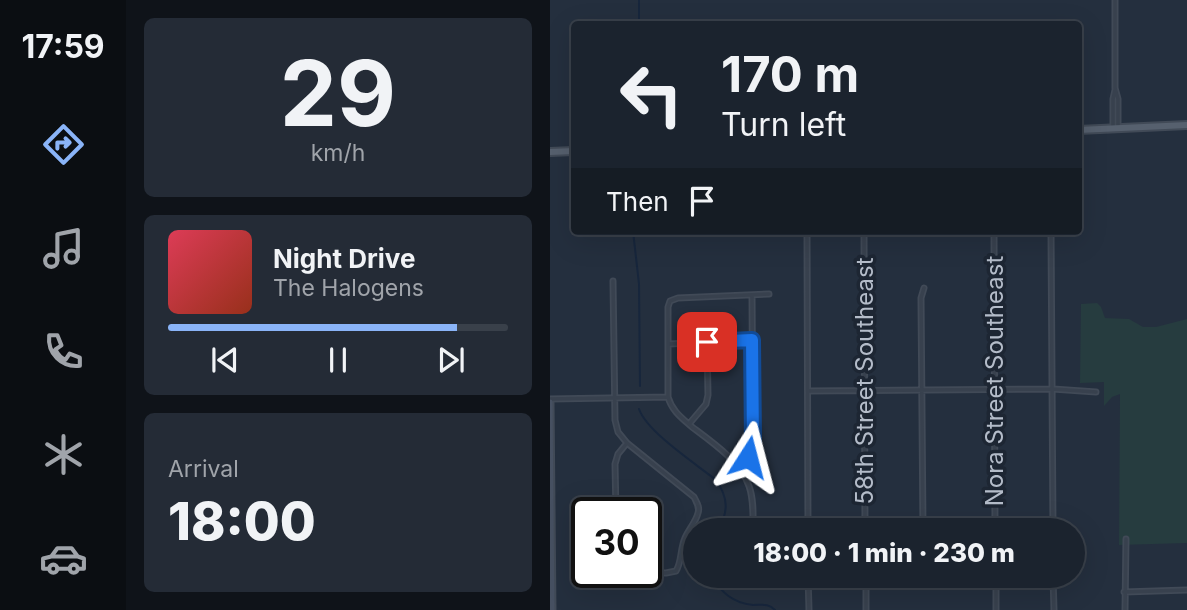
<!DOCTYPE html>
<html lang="en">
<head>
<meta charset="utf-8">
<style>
  :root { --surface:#1b232e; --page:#242b36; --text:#f1f3f6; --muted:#a0a4aa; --line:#39404a; --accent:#8ab4f8 }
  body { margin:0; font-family:Inter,sans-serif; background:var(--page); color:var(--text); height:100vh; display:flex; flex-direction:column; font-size:26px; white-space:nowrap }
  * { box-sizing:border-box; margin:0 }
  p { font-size:23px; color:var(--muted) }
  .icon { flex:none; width:38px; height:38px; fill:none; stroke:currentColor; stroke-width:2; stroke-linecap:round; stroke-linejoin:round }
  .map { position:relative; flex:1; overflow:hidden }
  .panel { display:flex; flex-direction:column; gap:18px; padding:18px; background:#0f1319; width:424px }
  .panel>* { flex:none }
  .banner { position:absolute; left:21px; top:21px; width:511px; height:214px; border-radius:7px; box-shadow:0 7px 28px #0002,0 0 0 2px var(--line); background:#1b232e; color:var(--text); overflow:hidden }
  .speed { position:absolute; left:21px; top:497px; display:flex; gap:14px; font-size:35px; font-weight:700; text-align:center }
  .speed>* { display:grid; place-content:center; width:91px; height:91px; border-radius:50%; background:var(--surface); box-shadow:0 7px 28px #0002,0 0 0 2px var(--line); line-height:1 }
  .speed .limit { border:4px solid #111; border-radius:10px; background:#fff; color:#111 }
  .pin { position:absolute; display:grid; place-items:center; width:60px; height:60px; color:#fff; margin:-30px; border-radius:14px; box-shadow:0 4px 10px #0006 }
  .me { position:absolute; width:77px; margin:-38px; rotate:9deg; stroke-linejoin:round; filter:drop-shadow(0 0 5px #0008) }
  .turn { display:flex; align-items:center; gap:24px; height:147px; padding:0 35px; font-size:32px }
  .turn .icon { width:91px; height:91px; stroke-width:2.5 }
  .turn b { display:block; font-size:49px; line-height:60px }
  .then { display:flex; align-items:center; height:66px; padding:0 35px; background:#0003; gap:14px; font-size:26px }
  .big { font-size:52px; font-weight:800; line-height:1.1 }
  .panel .card { flex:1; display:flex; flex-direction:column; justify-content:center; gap:10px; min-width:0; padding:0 24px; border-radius:10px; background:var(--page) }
  .panel .dial { align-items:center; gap:0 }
  .dial b { font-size:91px; line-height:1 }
  .song { display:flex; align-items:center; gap:21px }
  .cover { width:84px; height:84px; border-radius:10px; background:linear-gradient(135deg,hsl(350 70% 55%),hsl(10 70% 35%)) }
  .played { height:7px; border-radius:4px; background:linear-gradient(90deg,var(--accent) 85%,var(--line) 85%) }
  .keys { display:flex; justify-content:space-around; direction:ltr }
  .trip { position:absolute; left:133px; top:518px; width:402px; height:70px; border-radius:35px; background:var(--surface); box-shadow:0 7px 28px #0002,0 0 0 2px var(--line); font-weight:800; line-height:70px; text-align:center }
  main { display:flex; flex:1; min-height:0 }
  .tabs { display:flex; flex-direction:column; width:126px; justify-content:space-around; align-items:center; background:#0b0e12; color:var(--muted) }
  .tabs .icon { width:49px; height:49px }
  .tabs .on { color:var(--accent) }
  .tabs b { font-size:32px; color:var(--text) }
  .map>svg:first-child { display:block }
  .green { fill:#263c3f }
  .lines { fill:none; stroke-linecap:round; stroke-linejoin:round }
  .stream { stroke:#17263c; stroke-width:2 }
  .minor-casing { stroke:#414a57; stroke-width:7 }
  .secondary-casing { stroke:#414a57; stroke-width:9 }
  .primary-casing { stroke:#414a57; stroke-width:10 }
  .minor { stroke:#38414e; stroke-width:3.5 }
  .secondary { stroke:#465061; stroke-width:5 }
  .primary { stroke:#56606e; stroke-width:6 }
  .route-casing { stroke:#114b97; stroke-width:18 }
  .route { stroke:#1a73e8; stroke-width:12 }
  .labels { text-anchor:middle; stroke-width:7; stroke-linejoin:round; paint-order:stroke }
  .street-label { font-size:24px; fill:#b4bcc9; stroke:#1d2633 }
</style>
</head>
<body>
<main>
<nav class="tabs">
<b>17:59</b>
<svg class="icon on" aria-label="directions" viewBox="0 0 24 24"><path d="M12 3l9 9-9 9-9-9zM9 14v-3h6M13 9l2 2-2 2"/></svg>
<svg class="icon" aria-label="music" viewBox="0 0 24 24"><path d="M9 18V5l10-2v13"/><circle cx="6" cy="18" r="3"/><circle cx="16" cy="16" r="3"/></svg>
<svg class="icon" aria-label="phone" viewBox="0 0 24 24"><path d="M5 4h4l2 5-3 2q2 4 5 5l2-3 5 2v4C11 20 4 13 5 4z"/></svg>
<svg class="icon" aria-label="climate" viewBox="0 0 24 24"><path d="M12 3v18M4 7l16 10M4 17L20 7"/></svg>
<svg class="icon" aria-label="car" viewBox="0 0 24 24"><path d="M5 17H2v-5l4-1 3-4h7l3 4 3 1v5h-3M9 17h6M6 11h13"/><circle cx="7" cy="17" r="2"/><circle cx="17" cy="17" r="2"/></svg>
</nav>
<section class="panel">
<div class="card dial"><b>29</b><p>km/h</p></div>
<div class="card">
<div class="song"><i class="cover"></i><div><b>Night Drive</b><p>The Halogens</p></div></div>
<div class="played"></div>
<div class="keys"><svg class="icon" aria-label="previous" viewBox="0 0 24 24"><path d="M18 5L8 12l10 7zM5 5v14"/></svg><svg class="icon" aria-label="pause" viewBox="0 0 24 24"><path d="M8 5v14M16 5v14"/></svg><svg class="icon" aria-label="next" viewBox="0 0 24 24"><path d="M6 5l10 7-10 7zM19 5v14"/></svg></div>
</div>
<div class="card"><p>Arrival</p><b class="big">18:00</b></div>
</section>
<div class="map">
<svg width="638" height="610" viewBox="0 0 638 610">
  <rect width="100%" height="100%" fill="#242f3e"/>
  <!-- green -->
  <path class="green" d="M547 303 551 307 555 318 579 319 593 327H606L637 319V543L569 545 570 394 562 397 554 406V382L530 383 531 304Z"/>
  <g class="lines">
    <!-- stream -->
    <path class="stream" d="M89 24V0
      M83 231 89 284 90 386
      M89 409C97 432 146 464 166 480 178 497 179 512 168 530
      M160 576C172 592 182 603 203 605 213 605 218 603 225 610"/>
    <defs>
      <path id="minor" d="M565 0V88L568 99V127
        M563 128V99L565 90
        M257 231 258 530
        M314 231 315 530
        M444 231 445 530
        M501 231 503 530
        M63 281 65 420 68 432 77 443 144 497C147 503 150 507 148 513 146 522 138 530 135 538 130 549 132 562 126 571L116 573 69 572
        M119 344 202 340
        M258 391 503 389 546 392
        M0 399 118 397
        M139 424 156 404 158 395 157 342
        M188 465 200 454 203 444 202 295
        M66 513 65 464 68 454 77 443
        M203 530C203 516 204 500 199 486 191 462 162 442 142 427 132 418 122 411 118 397V307L120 301 128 298 219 294
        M373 530 371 298 374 288
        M258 576 259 610
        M316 576V610
        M446 576V610
        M503 576 504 610
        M574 592 638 590
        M575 610 576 539"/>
      <path id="secondary" d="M0 402 2 610"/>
      <path id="primary" d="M528 130 638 125
        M0 152 24 151"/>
    </defs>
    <!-- minor casing -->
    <use href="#minor" class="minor-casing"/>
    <!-- secondary casing -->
    <use href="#secondary" class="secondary-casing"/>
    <!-- primary casing -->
    <use href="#primary" class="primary-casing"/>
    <!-- minor -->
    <use href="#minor" class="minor"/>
    <!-- secondary -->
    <use href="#secondary" class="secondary"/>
    <!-- primary -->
    <use href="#primary" class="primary"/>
  </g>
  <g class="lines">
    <defs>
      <path id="route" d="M157 342 202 340 203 444 202 450 198 457"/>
    </defs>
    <!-- route casing -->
    <use href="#route" class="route-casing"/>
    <!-- route -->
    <use href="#route" class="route"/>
  </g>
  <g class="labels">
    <!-- street labels -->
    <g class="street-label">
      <text transform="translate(315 381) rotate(-90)" y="8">58th Street Southeast</text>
      <text transform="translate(445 381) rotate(-90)" y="8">Nora Street Southeast</text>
    </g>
  </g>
</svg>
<div class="speed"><div class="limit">30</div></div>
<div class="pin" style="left:157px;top:342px;background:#d93025"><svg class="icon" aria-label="arrive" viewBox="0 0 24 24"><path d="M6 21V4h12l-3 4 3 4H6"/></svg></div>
<svg class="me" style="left:198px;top:457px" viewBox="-20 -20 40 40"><path d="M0-17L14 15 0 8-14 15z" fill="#1a73e8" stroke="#fff" stroke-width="4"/></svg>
<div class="trip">18:00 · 1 min · 230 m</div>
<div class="banner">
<div class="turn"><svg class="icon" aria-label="left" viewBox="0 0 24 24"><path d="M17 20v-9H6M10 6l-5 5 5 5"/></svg><div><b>170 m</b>Turn left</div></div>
<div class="then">Then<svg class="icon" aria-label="arrive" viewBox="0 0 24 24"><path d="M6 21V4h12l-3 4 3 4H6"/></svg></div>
</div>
</div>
</main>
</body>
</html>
